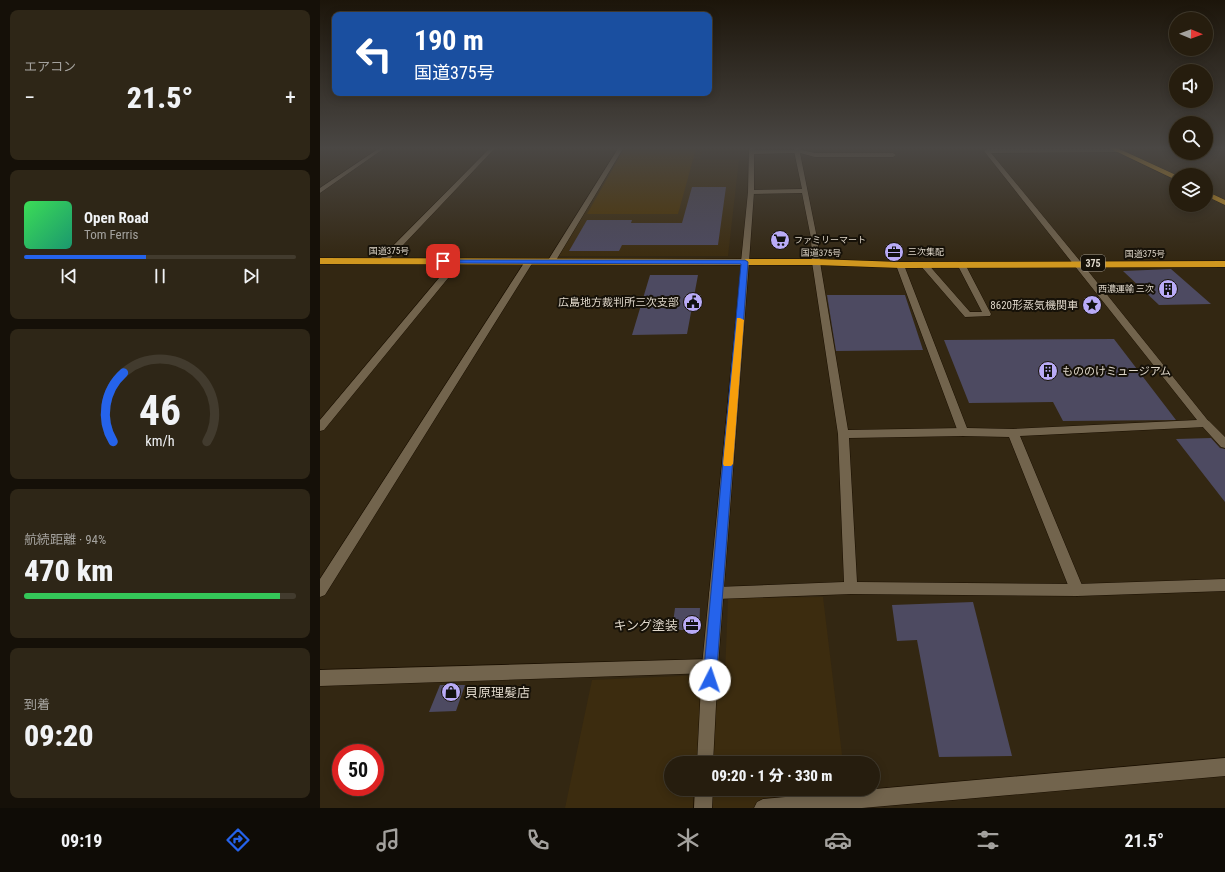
<!DOCTYPE html>
<html lang="ja">
<head>
<meta charset="utf-8">
<style>
  :root { --surface:#261d0e; --page:#2e2617; --text:#f1f3f6; --muted:#a4a29e; --line:#423b2e; --accent:#2563eb }
  body { margin:0; font-family:"Roboto Condensed","Noto Sans JP",sans-serif; background:var(--page); color:var(--text); height:100vh; display:flex; flex-direction:column; font-size:15px; white-space:nowrap }
  * { box-sizing:border-box; margin:0 }
  p { font-size:13px; color:var(--muted) }
  .icon { flex:none; width:22px; height:22px; fill:none; stroke:currentColor; stroke-width:2; stroke-linecap:round; stroke-linejoin:round }
  .map { position:relative; flex:1; overflow:hidden }
  .sheet { display:flex; flex-direction:column; gap:10px; padding:10px; background:#151008; width:320px }
  .sheet>* { flex:none }
  .hud { position:absolute; left:12px; top:12px; width:380px; height:84px; border-radius:8px; box-shadow:0 2px 10px #0003,0 0 0 1px var(--line); background:#1a4fa0; color:#fff; overflow:hidden }
  .needle { width:26px; rotate:91deg }
  .fabs { position:absolute; left:849px; top:12px; display:grid; gap:8px }
  .fabs a { display:grid; place-items:center; width:44px; height:44px; border-radius:50%; background:var(--surface); box-shadow:0 2px 10px #0003,0 0 0 1px var(--line); font-size:20px }
  .speed { position:absolute; left:12px; top:744px; display:flex; gap:8px; font-size:20px; font-weight:700; text-align:center }
  .speed>* { display:grid; place-content:center; width:52px; height:52px; border-radius:50%; background:var(--surface); box-shadow:0 2px 10px #0003,0 0 0 1px var(--line); line-height:1 }
  .speed .limit { border:6px solid #d22; background:#fff; color:#111 }
  .pin { position:absolute; display:grid; place-items:center; width:34px; height:34px; color:#fff; margin:-17px; border-radius:8px; box-shadow:0 2px 6px #0006 }
  .me { position:absolute; width:44px; margin:-22px; rotate:4deg; stroke-linejoin:round; filter:drop-shadow(0 0 3px #0008) }
  .turn { display:flex; align-items:center; gap:14px; height:84px; padding:0 16px; font-size:18px }
  .turn .icon { width:52px; height:52px; stroke-width:2.5 }
  .turn b { display:block; font-size:28px; line-height:34px }
  .big { font-size:30px; font-weight:800; line-height:1.1 }
  .sheet .tile { flex:1; display:flex; flex-direction:column; justify-content:center; gap:6px; min-width:0; padding:0 14px; border-radius:8px; background:var(--page) }
  .sheet .dial { align-items:center; gap:0 }
  .dial svg { height:104px; overflow:visible; fill:none; stroke:var(--line); stroke-width:7; stroke-linecap:round; text-anchor:middle }
  .dial text { fill:var(--text); stroke:none }
  .song { display:flex; align-items:center; gap:12px }
  .cover { width:48px; height:48px; border-radius:6px; background:linear-gradient(135deg,hsl(130 70% 55%),hsl(160 70% 35%)) }
  .played { height:4px; border-radius:2px; background:linear-gradient(90deg,var(--accent) 45%,var(--line) 45%) }
  .keys { display:flex; justify-content:space-around; direction:ltr }
  .heat { display:flex; justify-content:space-between; align-items:center; font-size:22px; direction:ltr }
  .charge { height:6px; border-radius:3px; background:linear-gradient(90deg,#34c759 94%,var(--line) 0) }
  .trip { position:absolute; left:344px; top:756px; width:216px; height:40px; border-radius:20px; background:var(--surface); box-shadow:0 2px 10px #0003,0 0 0 1px var(--line); font-weight:800; line-height:40px; text-align:center }
  .dock { display:flex; height:64px; justify-content:space-around; align-items:center; background:#0f0c06; color:var(--muted) }
  .dock .icon { width:28px; height:28px }
  .dock .selected { color:var(--accent) }
  .dock b { font-size:18px; color:var(--text) }
  main { display:flex; flex:1; min-height:0 }
  .map>svg:first-child { display:block }
  .built { fill:#3c2c0f }
  .green { fill:#4e3400 }
  .building { fill:#4d4a61 }
  .lines { fill:none; stroke-linecap:round; stroke-linejoin:round }
  .lane-casing { stroke:#1a0f00; stroke-width:1 }
  .street-casing { stroke:#1a0f00; stroke-width:1 }
  .secondary-casing { stroke:#1a0f00; stroke-width:1 }
  .highway-casing { stroke:#1a0f00; stroke-width:1 }
  .lane { fill:#72644d; fill-rule:evenodd }
  .street { fill:#72644d; fill-rule:evenodd }
  .secondary { fill:#72644d; fill-rule:evenodd }
  .highway { fill:#d0971f; fill-rule:evenodd }
  .route { fill:#2563eb; stroke:#184099 }
  .slow { fill:#f59e0b }
  .labels { text-anchor:middle; stroke-width:4; stroke-linejoin:round; paint-order:stroke }
  .far-poi-label { font-size:9px; fill:#dfd7ca; stroke:#161108; text-anchor:start }
  .far-street-label { font-size:9px; fill:#dfd7ca; stroke:#161108 }
  .shield { fill:#161108; stroke:#a39c90; stroke-width:1 }
  .shield-label { font-size:10px; font-weight:bold; fill:#dfd7ca }
  .poi-label { font-size:11px; fill:#dfd7ca; stroke:#161108; text-anchor:end }
  .near-poi-label { font-size:13px; fill:#dfd7ca; stroke:#161108; text-anchor:end }
</style>
</head>
<body>
<main>
<section class="sheet">
<div class="tile"><p>エアコン</p>
<div class="heat"><a>−</a><b class="big">21.5°</b><a>+</a></div>
</div>
<div class="tile">
<div class="song"><i class="cover"></i><div><b>Open Road</b><p>Tom Ferris</p></div></div>
<div class="played"></div>
<div class="keys"><svg class="icon" aria-label="previous" viewBox="0 0 24 24"><path d="M18 5L8 12l10 7zM5 5v14"/></svg><svg class="icon" aria-label="pause" viewBox="0 0 24 24"><path d="M8 5v14M16 5v14"/></svg><svg class="icon" aria-label="next" viewBox="0 0 24 24"><path d="M6 5l10 7-10 7zM19 5v14"/></svg></div>
</div>
<div class="tile dial"><svg viewBox="0 0 100 80">
<path d="M14 69A42 42 0 1 1 86 69"/>
<path d="M14 69A42 42 0 0 1 22 16" stroke="#2563eb"/>
<text x="50" y="56" font-size="32" font-weight="700">46</text>
<text x="50" y="72" font-size="11">km/h</text>
</svg></div>
<div class="tile"><p>航続距離 · 94%</p><b class="big">470 km</b><div class="charge"></div></div>
<div class="tile"><p>到着</p><b class="big">09:20</b></div>
</section>
<div class="map">
<svg width="905" height="808" viewBox="0 0 905 808">
  <rect width="100%" height="100%" fill="#332712"/>
  <!-- built -->
  <path class="built" d="M300 147H383L380 160H419L408 256H237Z
    M486 147H571L574 153H506L486 149Z
    M503 597 523 763H351V789H526L529 808H245L272 680 405 674 408 598Z"/>
  <!-- green -->
  <path class="green" d="M304 149H376L358 214H267Z"/>
  <!-- building -->
  <path class="building" d="M372 187H406L398 245H302L299 251H249L267 220H312L311 223H362Z
    M851 269 891 304 839 305 803 271Z
    M330 275H378L367 334 312 335Z
    M507 295H585L603 350 516 351Z
    M794 339 856 420 743 421 733 402 649 403 624 340Z
    M891 438 900 448 905 449V502L856 439Z
    M653 602 692 756 619 757 597 640 577 641 572 605Z
    M355 608H380L379 630H352Z
    M120 685H145L136 711 109 712Z"/>
  <g class="lines">
    <defs>
      <path id="lane" d="M299 147H304L235 262 234 264H228L227 262Z
        M477 149 495 153H573L576 155 573 157H495L480 153 497 238 500 262 528 430 643 428 647 429 648 432 647 435 643 436 529 438 537 582 757 584 905 579V591L757 596 531 594 396 599 391 597 389 593 391 589 396 587 524 582 518 434 492 262 491 238 482 193 431 194 428 192 431 190 482 189 474 151Z
        M798 149V151L796 152 671 153 760 261V265H754L664 151 667 149Z
        M206 260H212L213 262 5 595 0 597V579Z
        M638 262H641L645 264 671 314 670 316 645 317 600 265 604 263H607L650 312H662L637 264Z
        M885 419 889 421 905 437V448L901 447 881 425 880 423 881 421Z"/>
      <path id="street" d="M61 147H66L0 193V188Z
        M171 147H176L66 263H60V259Z
        M429 147H435L434 150H474V147H480V151L477 153 434 154V192L429 262 425 264 421 262 428 192Z
        M135 259H138L142 261 4 430 0 431V420Z
        M754 261H760L890 423 889 425 885 427 700 436 764 590 762 594 757 596 752 594 750 590 689 437 643 436 639 435 638 432 576 265 580 263 584 265 647 428 693 429 877 420 754 265Z
        M390 659 395 661 398 666 395 671 390 673 0 686V670Z
        M905 758V776L542 808H434L437 802 443 799Z"/>
      <path id="secondary" d="M422 260H428L429 262 398 666 393 763H377L382 666Z
        M375 789H393L392 808H374Z"/>
      <path id="highway" d="M787 147H795L856 175V180Z
        M886 191 905 200V205L886 196Z
        M0 258 496 259 580 262 905 261V267L580 268 496 265 0 264Z"/>
    </defs>
    <!-- lane casing -->
    <use href="#lane" class="lane-casing"/>
    <!-- street casing -->
    <use href="#street" class="street-casing"/>
    <!-- secondary casing -->
    <use href="#secondary" class="secondary-casing"/>
    <!-- highway casing -->
    <use href="#highway" class="highway-casing"/>
    <!-- lane -->
    <use href="#lane" class="lane"/>
    <!-- street -->
    <use href="#street" class="street"/>
    <!-- secondary -->
    <use href="#secondary" class="secondary"/>
    <!-- highway -->
    <use href="#highway" class="highway"/>
  </g>
  <!-- sky -->
  <linearGradient id="sky" x2="0" y2="1"><stop stop-color="#1c150a"/><stop offset="0.57" stop-color="#4a4744"/><stop offset="1" stop-color="#4a4744" stop-opacity="0"/></linearGradient>
  <rect width="905" height="260" fill="url(#sky)"/>
  <!-- route -->
  <path class="route" d="M120 260H425L428 262 396 680 394 684 390 686 385 684 383 680 421 264 123 263 119 261Z"/>
  <!-- slow -->
  <path class="slow" d="M417 318H420L424 320 413 464 411 466H404L403 464Z"/>
  <!-- icons -->
  <defs>
    <symbol id="supermarket-disc" viewBox="-11 -11 22 22"><circle r="9.5" fill="#b9abf7" stroke="#161108"/><path d="M-6-5.5h2.5l.6 2H6L4.5 2H-2.5L-4.4-4H-6ZM-1.5 3.2a1.3 1.3 0 1 0 .1 0ZM3 3.2a1.3 1.3 0 1 0 .1 0Z" fill="#111"/></symbol>
    <symbol id="office-disc" viewBox="-11 -11 22 22"><circle r="9.5" fill="#b9abf7" stroke="#161108"/><path d="M-6-3h4V-5.5h4V-3h4V5H-6ZM-1-4.5V-3h2v-1.5ZM-6 0V1H6V0Z" fill="#111"/></symbol>
    <symbol id="building-disc" viewBox="-11 -11 22 22"><circle r="9.5" fill="#b9abf7" stroke="#161108"/><path d="M-4-6H4V6H1V3H-1V6H-4ZM-2.5-4.3h1.7v1.8h-1.7ZM.8-4.3h1.7v1.8H.8ZM-2.5-1h1.7V.8h-1.7ZM.8-1h1.7V.8H.8Z" fill="#111"/></symbol>
    <symbol id="civic-disc" viewBox="-11 -11 22 22"><circle r="9.5" fill="#b9abf7" stroke="#161108"/><path d="M-.6-6.5H3V-4.5H.6V-3L4-1V1h2V6H-6V1h2V-1L-.6-3ZM-1.2 2.5V6h2.4V2.5Z" fill="#111"/></symbol>
    <symbol id="sight-disc" viewBox="-11 -11 22 22"><circle r="9.5" fill="#b9abf7" stroke="#161108"/><path d="M0-6L1.8-2.2L6-1.7L2.9 1.2L3.7 5.4L0 3.3L-3.7 5.4L-2.9 1.2L-6-1.7L-1.8-2.2Z" fill="#111"/></symbol>
    <symbol id="shop-disc" viewBox="-11 -11 22 22"><circle r="9.5" fill="#b9abf7" stroke="#161108"/><path d="M-5-2.5h2.3a2.7 3.5 0 0 1 5.4 0H5L5.5 6h-11ZM-1.5-2.5h3a1.5 2.3 0 0 0-3 0Z" fill="#111"/></symbol>
  </defs>
  <g fill-rule="evenodd">
    <use href="#supermarket-disc" x="449" y="229" width="22" height="22"/>
    <use href="#office-disc" x="563" y="241" width="22" height="22"/>
    <use href="#building-disc" x="837" y="278" width="22" height="22"/>
    <use href="#civic-disc" x="362" y="291" width="22" height="22"/>
    <use href="#sight-disc" x="761" y="294" width="22" height="22"/>
    <use href="#building-disc" x="717" y="360" width="22" height="22"/>
    <use href="#office-disc" x="361" y="614" width="22" height="22"/>
    <use href="#shop-disc" x="120" y="681" width="22" height="22"/>
  </g>
  <g class="labels">
    <!-- far-poi labels -->
    <g class="far-poi-label">
      <text x="474" y="243">ファミリーマート</text>
      <text x="588" y="255">三次集配</text>
      <text x="834" y="292" text-anchor="end">西濃運輸 三次</text>
    </g>
    <!-- far-street labels -->
    <g class="far-street-label">
      <text x="69" y="254">国道375号</text>
      <text transform="translate(501 253) rotate(1)" y="3">国道375号</text>
      <text x="825" y="257">国道375号</text>
    </g>
    <!-- shield labels -->
    <rect class="shield" x="761" y="255" width="24" height="16" rx="3"/>
    <g class="shield-label">
      <text x="773" y="267">375</text>
    </g>
    <!-- poi labels -->
    <g class="poi-label">
      <text x="359" y="306">広島地方裁判所三次支部</text>
      <text x="758" y="309">8620形蒸気機関車</text>
      <text x="742" y="375" text-anchor="start">もののけミュージアム</text>
    </g>
    <!-- near-poi labels -->
    <g class="near-poi-label">
      <text x="358" y="630">キング塗装</text>
      <text x="145" y="697" text-anchor="start">貝原理髪店</text>
    </g>
  </g>
</svg>
<div class="fabs">
<a><svg class="needle" viewBox="-14 -14 28 28"><path d="M0-13l5 13h-10z" fill="#e53935"/><path d="M0 13l5-13h-10z" fill="#a4a29e"/></svg></a>
<a><svg class="icon" aria-label="sound" viewBox="0 0 24 24"><path d="M4 9h4l5-4v14l-5-4H4zM17 9q2 3 0 6"/></svg></a>
<a><svg class="icon" aria-label="search" viewBox="0 0 24 24"><circle cx="10" cy="10" r="6"/><path d="M15 15l6 6"/></svg></a>
<a><svg class="icon" aria-label="layers" viewBox="0 0 24 24"><path d="M12 4l9 5-9 5-9-5zM3 14l9 5 9-5"/></svg></a>
</div>
<div class="speed"><div class="limit">50</div></div>
<div class="pin" style="left:123px;top:261px;background:#d93025"><svg class="icon" aria-label="arrive" viewBox="0 0 24 24"><path d="M6 21V4h12l-3 4 3 4H6"/></svg></div>
<svg class="me" style="left:390px;top:680px" viewBox="-20 -20 40 40"><circle r="19" fill="#fff"/><path d="M0-13L10 11 0 6-10 11z" fill="#2563eb"/></svg>
<div class="trip">09:20 · 1 分 · 330 m</div>
<div class="hud">
<div class="turn"><svg class="icon" aria-label="left" viewBox="0 0 24 24"><path d="M17 20v-9H6M10 6l-5 5 5 5"/></svg><div><b>190 m</b>国道375号</div></div>
</div>
</div>
</main>
<nav class="dock">
<b>09:19</b>
<svg class="icon selected" aria-label="directions" viewBox="0 0 24 24"><path d="M12 3l9 9-9 9-9-9zM9 14v-3h6M13 9l2 2-2 2"/></svg>
<svg class="icon" aria-label="music" viewBox="0 0 24 24"><path d="M9 18V5l10-2v13"/><circle cx="6" cy="18" r="3"/><circle cx="16" cy="16" r="3"/></svg>
<svg class="icon" aria-label="phone" viewBox="0 0 24 24"><path d="M5 4h4l2 5-3 2q2 4 5 5l2-3 5 2v4C11 20 4 13 5 4z"/></svg>
<svg class="icon" aria-label="climate" viewBox="0 0 24 24"><path d="M12 3v18M4 7l16 10M4 17L20 7"/></svg>
<svg class="icon" aria-label="car" viewBox="0 0 24 24"><path d="M5 17H2v-5l4-1 3-4h7l3 4 3 1v5h-3M9 17h6M6 11h13"/><circle cx="7" cy="17" r="2"/><circle cx="17" cy="17" r="2"/></svg>
<svg class="icon" aria-label="filters" viewBox="0 0 24 24"><path d="M4 7h16M4 17h16"/><circle cx="9" cy="7" r="2"/><circle cx="15" cy="17" r="2"/></svg>
<b>21.5°</b>
</nav>
</body>
</html>
